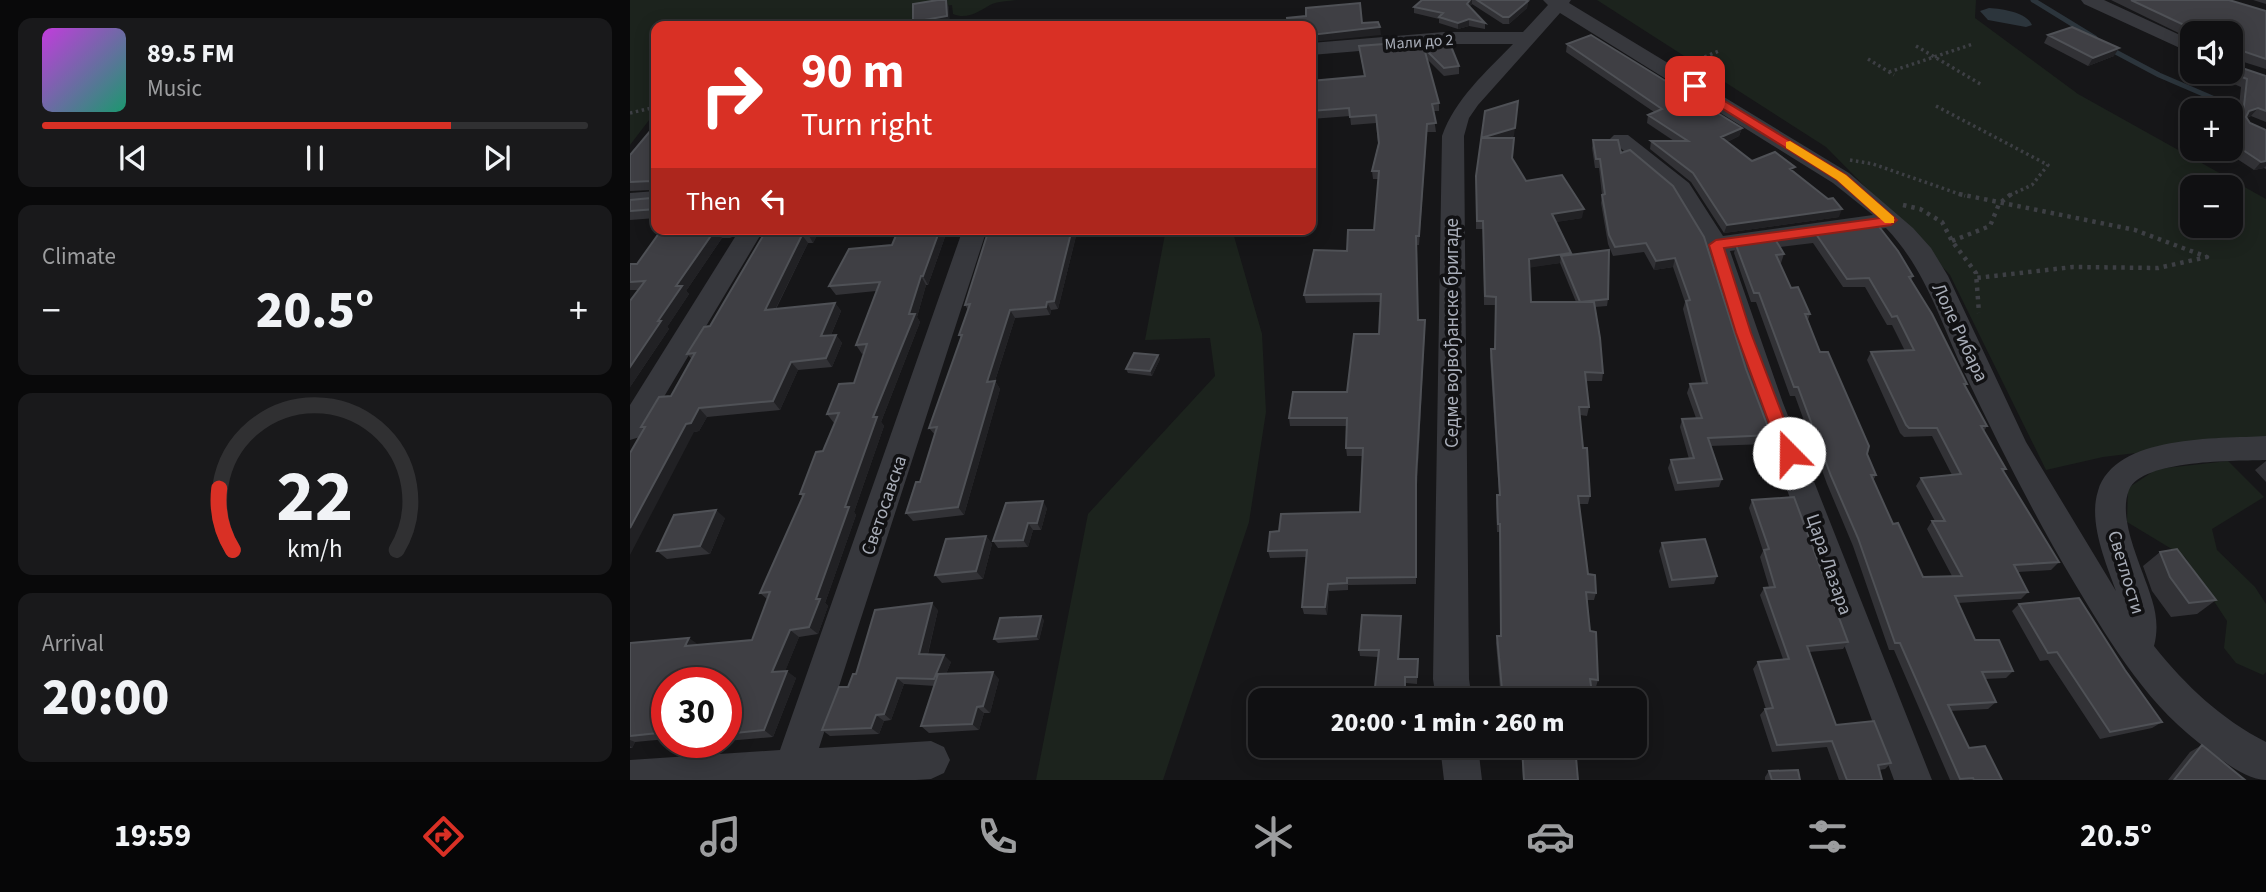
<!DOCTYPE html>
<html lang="en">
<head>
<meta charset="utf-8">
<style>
  :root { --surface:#101012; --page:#19191b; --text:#f1f3f6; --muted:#9c9d9f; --line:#303032; --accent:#d93025 }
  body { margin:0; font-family:"Source Sans 3",sans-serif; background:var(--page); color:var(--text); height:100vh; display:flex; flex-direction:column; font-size:26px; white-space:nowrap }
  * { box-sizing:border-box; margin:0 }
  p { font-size:23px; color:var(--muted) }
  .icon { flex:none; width:38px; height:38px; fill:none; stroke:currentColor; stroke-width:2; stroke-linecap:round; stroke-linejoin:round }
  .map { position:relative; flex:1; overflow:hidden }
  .drawer { display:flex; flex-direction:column; gap:18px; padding:18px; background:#09090a; width:630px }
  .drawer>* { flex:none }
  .hud { position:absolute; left:21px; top:21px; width:665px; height:214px; border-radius:14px; box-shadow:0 4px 18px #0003,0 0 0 2px var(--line); background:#d93025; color:#fff; overflow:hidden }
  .controls { position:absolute; left:1550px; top:21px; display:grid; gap:14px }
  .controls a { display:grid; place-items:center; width:63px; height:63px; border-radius:14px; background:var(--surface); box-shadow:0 4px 18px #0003,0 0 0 2px var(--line); font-size:35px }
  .speed { position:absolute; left:21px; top:667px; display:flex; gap:14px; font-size:35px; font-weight:700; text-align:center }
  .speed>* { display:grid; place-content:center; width:91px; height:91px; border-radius:50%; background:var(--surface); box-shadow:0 4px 18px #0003,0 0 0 2px var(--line); line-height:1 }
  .speed .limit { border:10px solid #d22; background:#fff; color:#111 }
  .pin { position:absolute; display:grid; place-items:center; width:60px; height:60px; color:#fff; margin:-30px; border-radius:14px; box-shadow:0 4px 10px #0006 }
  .me { position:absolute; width:77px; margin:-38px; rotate:338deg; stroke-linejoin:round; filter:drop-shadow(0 0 5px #0008) }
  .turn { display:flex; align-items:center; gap:24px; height:147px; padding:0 35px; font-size:32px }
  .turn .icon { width:91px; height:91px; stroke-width:2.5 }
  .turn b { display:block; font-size:49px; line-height:60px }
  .then { display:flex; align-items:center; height:66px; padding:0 35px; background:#0003; gap:14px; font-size:26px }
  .big { font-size:52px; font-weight:800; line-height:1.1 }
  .drawer .card { flex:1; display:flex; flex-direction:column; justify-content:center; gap:10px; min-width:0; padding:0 24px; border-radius:14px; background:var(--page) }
  .drawer .dial { align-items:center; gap:0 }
  .dial svg { height:182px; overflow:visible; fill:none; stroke:var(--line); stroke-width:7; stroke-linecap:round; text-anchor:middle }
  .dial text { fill:var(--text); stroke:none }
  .song { display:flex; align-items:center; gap:21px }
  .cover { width:84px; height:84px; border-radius:10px; background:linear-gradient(135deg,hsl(290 70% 55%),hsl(160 70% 35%)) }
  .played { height:7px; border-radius:4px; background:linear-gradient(90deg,var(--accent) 75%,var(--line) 75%) }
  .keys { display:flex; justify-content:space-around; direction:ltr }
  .heat { display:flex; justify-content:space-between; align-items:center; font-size:38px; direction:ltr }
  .trip { position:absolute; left:618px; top:688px; width:399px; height:70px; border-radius:14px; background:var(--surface); box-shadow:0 4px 18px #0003,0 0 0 2px var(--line); font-weight:800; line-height:70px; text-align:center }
  .menu { display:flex; height:112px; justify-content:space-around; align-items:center; background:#060607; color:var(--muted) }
  .menu .icon { width:49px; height:49px }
  .menu .active { color:var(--accent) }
  .menu b { font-size:32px; color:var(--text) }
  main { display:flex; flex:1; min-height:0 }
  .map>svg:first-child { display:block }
  .green { fill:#1c231d; fill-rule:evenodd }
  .water { fill:#2c353c }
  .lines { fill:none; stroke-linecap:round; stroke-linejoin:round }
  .stream { stroke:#2c353c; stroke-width:5 }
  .path-far1 { stroke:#3d3f44; stroke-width:3.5; stroke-dasharray:2.5 3.5; stroke-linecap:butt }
  .path { stroke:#3d3f44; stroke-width:4.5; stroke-dasharray:3.5 5; stroke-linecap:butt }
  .minor { fill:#37383d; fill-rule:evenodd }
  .wall { fill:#323236; fill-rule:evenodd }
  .shaded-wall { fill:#212124 }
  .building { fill:#3f3f44; stroke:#4f5156; stroke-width:2; fill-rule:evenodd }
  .route { fill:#d93025; stroke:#8d1f18; stroke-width:2 }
  .slow { fill:#f59e0b }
  .labels { text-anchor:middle; stroke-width:7; stroke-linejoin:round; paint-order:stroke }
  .far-street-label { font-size:16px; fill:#a8adb8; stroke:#111113 }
  .street-label { font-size:19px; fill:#a8adb8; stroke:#111113 }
</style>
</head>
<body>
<main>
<section class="drawer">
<div class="card">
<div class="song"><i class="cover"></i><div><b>89.5 FM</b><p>Music</p></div></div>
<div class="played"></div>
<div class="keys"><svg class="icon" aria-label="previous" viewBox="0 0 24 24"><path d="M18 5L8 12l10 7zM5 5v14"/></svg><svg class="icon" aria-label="pause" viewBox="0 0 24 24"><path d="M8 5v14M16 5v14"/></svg><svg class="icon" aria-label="next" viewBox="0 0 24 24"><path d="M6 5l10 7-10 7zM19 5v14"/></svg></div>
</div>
<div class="card"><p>Climate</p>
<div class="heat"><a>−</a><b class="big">20.5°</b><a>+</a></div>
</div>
<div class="card dial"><svg viewBox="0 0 100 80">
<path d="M14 69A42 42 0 1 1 86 69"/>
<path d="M14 69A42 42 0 0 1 8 42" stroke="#d93025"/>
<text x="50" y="56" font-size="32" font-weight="700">22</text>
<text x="50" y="72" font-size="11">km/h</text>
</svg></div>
<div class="card"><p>Arrival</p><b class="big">20:00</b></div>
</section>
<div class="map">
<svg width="1636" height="780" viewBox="0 0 1636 780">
  <rect width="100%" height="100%" fill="#161618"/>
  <!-- green -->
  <path class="green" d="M0 0H387C379 1 367 1 360 5 348 12 337 20 323 14L322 5 284 11 283 26H26V111L0 145Z
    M967 0H1346L1345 18 1448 94 1636 199V437L1473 457 1416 470 1320 275 1277 229 1196 147ZM1563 187H1601V226H1563Z
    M536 229H602L632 334 636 412 619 522 533 780H406L458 514 585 376 580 338 515 340Z
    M1598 461 1634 497 1582 529 1587 550 1625 587 1636 604V672L1633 675 1606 663 1594 648 1597 621 1555 557 1497 522 1498 488 1527 469Z"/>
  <!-- water -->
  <path class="water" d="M1359 8C1373 9 1396 12 1402 25L1396 27 1358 20 1350 11Z"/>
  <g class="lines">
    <!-- stream -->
    <path class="stream" d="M1403 0 1465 38
      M1480 49 1529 75 1615 112"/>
    <!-- path-far1 -->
    <path class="path-far1" d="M1286 46 1352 85
      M1238 59 1264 75
      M1058 64 1091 50
      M1259 72 1343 44
      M1306 106 1418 165 1402 185 1378 196
      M0 113 26 107
      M1220 160 1243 164 1335 196"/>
    <!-- path -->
    <path class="path" d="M1329 194 1505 230 1577 257 1528 268 1443 267 1346 278
      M1273 205 1290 209 1312 222 1322 241 1346 273 1349 313
      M1322 241 1360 226 1369 204 1381 194"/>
    <!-- minor -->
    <path class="minor" d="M913 0H941L939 3 1219 173 1283 228 1301 248 1318 276 1396 442 1486 591C1476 563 1458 522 1468 491 1485 434 1588 439 1636 436V460C1607 461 1512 459 1499 490 1489 514 1505 551 1513 574 1522 599 1531 619 1524 646 1556 686 1591 719 1636 742V780C1618 780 1594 762 1580 751 1519 708 1483 647 1445 584 1404 515 1368 444 1334 372 1310 321 1296 270 1256 228L1100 251 1153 403 1302 780H1264L1125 403 1074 245 1043 193 980 139 984 135H998L1059 183 1093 236 1243 215 1203 183 930 13 848 105 839 118 834 136 839 679 842 700H806L803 679 812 136C825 99 856 72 883 44H814L681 55V43L814 32H893L918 5Z
      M1451 0H1474L1563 41V54L1454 4Z
      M26 191V205L0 207V193Z
      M110 229H134L10 437 0 440V405Z
      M333 229H357L189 748 301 741 314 747 320 760 314 773 301 779 286 780H0V760L150 750Z
      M810 746H848L852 780H814Z"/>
  </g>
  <!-- wall -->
  <path class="wall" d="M792 0H895L898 1 897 8 879 24H873L842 4 840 7 855 23V29L839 26 828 29 809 23V19L784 13V7Z
    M1481 0H1599L1636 11V69L1601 58V33H1563V40Z
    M1623 0H1636V4Z
    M1418 35 1484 56 1458 66 1414 43Z
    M818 39 829 66V74L814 76 797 59 809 103V111H803L806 132H797L789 245H787L788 320H795V328L787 485 786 584 718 585V590L699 591 697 615 674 614 672 607 676 557 640 558 638 551 649 531 730 512 733 456H717L716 448 717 426H660L659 418 717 392 749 334 750 302 676 303 674 295 717 251 744 230 749 179H743L742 171 748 144 746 123 721 125 720 116 681 119V82L734 76 729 46Z
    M937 44 1112 128 1109 136 1097 142 1122 161 1164 171 1209 217 1094 233 1061 182 1020 149 1021 141H1044L1017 123 1018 115 1024 112 936 52Z
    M1606 66 1636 76V122L1621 116 1617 118 1620 123 1636 130V169L1634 168 1624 170 1592 149H1601V118L1608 116 1611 87 1583 75 1585 72H1601Z
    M855 111 884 136 880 138 882 159 896 181 952 218 925 222 941 253 940 255 978 299 977 306 965 307 973 373 972 381H956L959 407 957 416 950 415 953 448 960 496 958 504H949L958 574 966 593 964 600H957L960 631 968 680 966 687 961 686 963 700H871L866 643 867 636H870V532H867L866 503 867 495H869L860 357 861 349H865V305H854L853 229H846V184ZM930 263 946 302H901L900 267Z
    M26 124V218L0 220V200L21 198V190L0 191V155Z
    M963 140 991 153 1116 369 1141 435 1137 444 1080 446 1092 479 1089 487 1045 491 1038 468 1041 460 1059 459 1050 427 1052 419 1066 418 1057 393 1060 384 1072 383 1053 309 1055 302 1043 267 1024 270 1014 252 983 256 978 244 971 203 972 195 969 168H965L962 148Z
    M1247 224 1283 276 1281 280 1337 384 1335 386 1357 426 1354 431 1376 469 1373 472 1429 562 1421 570 1388 572 1398 592 1391 599 1328 603 1345 640 1383 671 1376 678 1355 679 1366 702 1358 709 1320 711 1339 748 1372 780H1320L1264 650H1259L1223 546 1197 484 1165 396H1160L1126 302H1121L1104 253 1106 245ZM1183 243 1213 287H1235L1257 325H1262L1275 351 1241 352 1237 360 1270 433 1274 437 1302 436 1322 475 1291 478 1286 486 1305 521H1302L1297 529 1322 576 1293 577 1263 524 1243 481 1246 475 1190 352 1178 320 1180 314 1161 288 1149 263H1151L1154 254 1150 247Z
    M32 229H107L101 238H92L56 291 59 294 37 327 39 329 0 387V301L8 290H0V264H7Z
    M137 229H190L183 243H178L146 309 205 303 211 311 201 335H206L212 343 202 367 168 370 150 410 77 417 69 431 64 432 14 430 11 427 41 396 62 359 57 354 80 326Z
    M276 229H326L324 234H316L298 285H296L287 317 290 322 251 422 254 426 224 512 226 515 195 603 198 606 188 634 169 637 155 671 166 678 143 737 96 741V682H37V739L5 742 2 748H0V643L68 645 122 640 137 599 130 593 173 497 170 494 193 451 205 422 204 423 197 414 224 383 234 353 232 354 226 345 246 291 206 295 199 286 262 245 275 232Z
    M355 229H449L446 236 428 309 421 310 420 315 385 318 365 381 370 389 334 515 283 521 276 513 290 482 305 435 299 428 331 338 329 335 338 310 335 305 357 234Z
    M528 355 530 359 522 376 498 373 496 369Z
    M1636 461V482L1625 470Z
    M1122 500 1218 642 1213 649 1179 652 1206 725 1261 763 1255 769 1249 770 1252 780H1209L1197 747 1142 752 1130 715 1135 709H1136L1123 669 1128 662 1153 659 1130 595 1134 588 1139 587 1130 557 1133 551 1119 508Z
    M417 508 411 530H403L398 547 368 548 363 541Z
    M95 518 80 554 37 559 27 551Z
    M356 536 362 544 353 579 312 583 305 575Z
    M1032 543 1087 576 1084 584 1039 588 1029 551Z
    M1530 552 1586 600 1567 614 1541 617 1522 591 1513 566Z
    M1389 604 1495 670 1532 722 1522 728 1470 739 1418 660 1410 661 1382 611Z
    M308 610 298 654 321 662 316 674 369 679 360 713H354L349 730 299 733 291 726 305 686 274 684 261 720 254 721 249 734 200 736 192 730 226 674Z
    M771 616V622L769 659H788L787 684 776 683V700H723L745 687 748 657 730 656 729 650Z
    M414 620 409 640 368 643 364 639Z
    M1572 745 1615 780H1538L1560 752Z
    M723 746H753L723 747Z
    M875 746H945L948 780H893L891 747 876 748Z
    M1139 771 1170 780H1135V777Z"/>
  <!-- shaded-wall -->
  <path class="shaded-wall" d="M316 0 319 7 320 24 310 26H286L283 22Z
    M840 0H842V4L837 11V4Z
    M898 1 897 8 879 24V17Z
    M839 19V26L828 29V23Z
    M750 27 751 35 681 42V35Z
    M1489 48 1484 56 1458 66 1463 58Z
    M1628 108 1621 116 1613 119 1619 111Z
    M887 110 884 136 851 146V138Z
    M797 124V132L789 245V236Z
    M1112 128 1109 136 1089 146 1091 137Z
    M1636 161V166L1634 168 1624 170 1631 162Z
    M954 209 952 218 921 223 922 214Z
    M1212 209 1209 217 1094 233 1097 225Z
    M94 229H107L101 238Z
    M180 229H190L183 243 178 234Z
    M310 229H313L316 234 298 285 293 276Z
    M442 229H449L446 236 428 309 424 301Z
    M85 230 92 238 56 291 59 294 37 327 39 329 0 387V367L46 286Z
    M172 235 178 243 141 318 135 310Z
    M941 253 939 262 931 256 930 263 898 268 899 259Z
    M1045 258 1043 267 1024 270 1026 261Z
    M291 276 296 285 287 317 290 322 251 422 254 426 224 512 226 515 195 603 198 606 188 634 179 627 186 599 243 417 279 314Z
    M417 302 421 310 420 315 416 307Z
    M205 303 211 311 197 344 191 336Z
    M380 310 385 318 362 390 357 382Z
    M795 320 787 485 786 584V477Z
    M206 335 212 343 202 367 196 358Z
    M528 355 530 359 522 376 520 371Z
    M161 362 168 370 150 410 143 401Z
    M365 381 370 389 334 515 328 507Z
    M69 408 77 417 69 431 64 432 0 555V528L56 424Z
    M413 501 417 508 411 530 407 523Z
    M86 510 95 518 80 554 70 546Z
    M398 523 403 530 398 547 393 540Z
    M356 536 362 544 353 579 346 571Z
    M698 584 699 591 697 615 695 607Z
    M302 603 308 610 296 661 289 654Z
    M411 616 414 620 409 640 406 636Z
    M160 630 169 637 152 679 142 672Z
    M59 638 69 645 55 646Z
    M314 655 321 662 311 686 304 679Z
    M157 671 166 678 143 737 134 730Z
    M363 672 369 679 360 713 353 706Z
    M267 678 274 684 261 720 254 714Z
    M347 707 354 713 349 730 342 724Z
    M246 715 254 721 249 734 241 728Z
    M0 740 5 742 2 748 0 746Z"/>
  <!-- building -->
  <path class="building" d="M308 0H316L317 16 283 22V4Z
    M792 0H840L837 4 855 23 839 19 828 23 809 17 813 13 784 7Z
    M847 0H895L898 1 879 17H873Z
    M1501 0H1599L1636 11V59L1601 47V33H1571Z
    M730 3 732 23 748 22 750 27 681 35V26H658L657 18 676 16V8Z
    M1442 27 1489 48 1463 58 1418 35Z
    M961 35 1112 128 1091 137 1122 161 1145 152 1165 167 1160 169 1198 199 1203 198 1212 209 1097 225 1063 173 1021 141H1058L1018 115 1032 109 937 44Z
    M818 39 829 66 814 68 794 48 809 103 802 104 806 123 797 124 789 236H786L788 320H795L786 477V577L717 578V583L698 584 695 607H672L677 550 638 551 640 532 649 531 651 514 730 512 733 448H716L717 418H659L663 392H717L724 334H749L751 294 674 295 684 250 717 251 718 230H744L749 171H742L749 143 746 115 720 117 719 108 681 111V81L735 76 729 46Z
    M1604 59 1606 66 1636 76V111L1628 108 1619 111 1616 117 1620 123 1636 130V161L1631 162 1601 142V138L1604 137 1601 136V118L1613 115 1617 79 1600 72H1601V61Z
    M888 101 885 128 851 138H884L882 158 896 181 932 175 954 209 922 214 941 253 899 259 901 302H964L970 338 973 373 955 372 959 407H949L953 448H957L960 496H948L958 574 965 575 966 593 956 592 960 631 966 632 968 680 960 679 963 700H873L867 636H871L870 524H868L867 495H870L861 349H865L866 297 855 296 853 221H847L846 176 855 111Z
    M26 124V209L0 211V200L21 198V181L0 182V155Z
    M963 140H988L991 153 1000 150 1043 186 1074 237 1116 369 1141 435 1078 438 1092 479 1048 483 1041 460 1064 458 1052 419 1072 418 1060 384 1077 383 1056 301 1060 300 1045 258 1026 261 1016 243 985 247 979 235 972 195 975 194 970 159H966Z
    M1247 224 1268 251 1283 276 1279 277 1302 314 1337 384H1334L1357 426H1351L1376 469H1372L1429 562 1384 565 1398 592 1325 596 1345 640H1369L1383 671 1352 672 1366 702 1318 705 1339 748 1355 746 1372 780H1344L1343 778 1330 779 1270 643H1265L1228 538 1201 476 1168 387H1164L1129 293H1124L1106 245ZM1186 234 1217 279 1239 278 1262 317 1267 316 1284 350 1241 352 1276 425 1279 428H1307L1331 474 1291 478 1315 521H1302L1332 576 1293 577 1268 523 1263 524 1241 475H1246L1237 454 1239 446 1198 352H1190L1175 314H1180L1168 287 1161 288 1146 255 1154 254 1145 239Z
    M32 229H94L85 230 46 286H52L28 321H31L0 367V301L15 281 0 282V264H7Z
    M137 229H180L178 234 172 235 135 310 205 303 191 336 206 335 196 358 161 362 143 401 69 408 61 423 56 424 0 528V453L15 427H11L29 397 41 396 65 353 57 354 74 327 80 326Z
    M276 229H310L293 276H291L279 314H285L243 417H247L215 507H219L186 599H190L179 627 160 630 142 672 157 671 134 730 96 734V682H37V732L0 736V643L59 638 55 646 122 640 140 592 130 593 174 494H170L186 452 193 451 209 413 197 414 209 384 224 383 237 344 226 345 250 282 199 286 219 249 262 245 267 233 275 232Z
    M359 229H442L424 301 417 302 416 307 380 310 357 382 365 381 328 507 276 513 286 482H290L307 427 299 428 332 335H329L340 304 335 305Z
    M979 250 978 299 950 302 931 256Z
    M504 353 528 355 520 371 496 369Z
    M1164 497 1218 642 1177 646 1206 725 1244 721 1261 763 1248 765 1252 780H1217L1202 741 1147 745 1135 709 1143 708 1128 662 1159 659 1134 588 1145 587 1134 550 1139 549 1122 500Z
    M413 501 407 523H398L393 540 363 541 376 503Z
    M86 510 70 546 27 551 44 515Z
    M356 536 346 571 305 575 316 539Z
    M1075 539 1087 576 1042 580 1032 543Z
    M1547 549 1586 600 1559 603 1540 577 1530 552Z
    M1449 598 1495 670 1532 722 1480 732 1427 652 1418 653 1389 604Z
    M302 603 289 654 314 655 304 679 267 678 254 714 246 715 241 728 192 730 209 687H218L223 674H226L245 610Z
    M732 615 771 616 768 659H788L787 677H775V700H723L724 688 745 687 749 650H729Z
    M411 616 406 636 364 639 370 618Z
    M363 672 353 706 347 707 342 724 291 726 308 674Z
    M1572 745 1615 780H1544Z
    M892 746H945L948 780H894Z
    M1168 770 1170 780H1142L1139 771Z"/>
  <!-- route -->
  <path class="route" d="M1065 83 1216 175 1267 220 1261 225 1094 248 1121 333 1167 453 1165 458H1153L1150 453 1106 333 1079 245 1086 240 1250 218 1207 180 1061 89 1060 86Z"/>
  <!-- slow -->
  <path class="slow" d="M1160 141 1216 175 1264 217V223H1255L1207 180 1156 148V142Z"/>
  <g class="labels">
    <!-- far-street labels -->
    <g class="far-street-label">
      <text transform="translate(789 41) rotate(-4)" y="6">Мали до 2</text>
    </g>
    <!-- street labels -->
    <g class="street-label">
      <text transform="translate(1331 332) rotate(65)" y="7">Лоле Рибара</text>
      <text transform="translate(821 333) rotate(-90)" y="7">Седме војвођанске бригаде</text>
      <text transform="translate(253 505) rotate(-71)" y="7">Светосавска</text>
      <text transform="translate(1200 564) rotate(71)" y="7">Цара Лазара</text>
      <text transform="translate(1497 572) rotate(73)" y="7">Светлости</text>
    </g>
  </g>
</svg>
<div class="controls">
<a><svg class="icon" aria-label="sound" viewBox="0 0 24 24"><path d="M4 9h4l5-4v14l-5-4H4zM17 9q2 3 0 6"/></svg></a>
<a>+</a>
<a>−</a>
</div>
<div class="speed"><div class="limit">30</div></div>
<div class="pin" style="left:1065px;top:86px;background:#d93025"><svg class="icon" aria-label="arrive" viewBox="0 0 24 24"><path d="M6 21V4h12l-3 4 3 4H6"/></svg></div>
<svg class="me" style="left:1159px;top:453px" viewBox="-20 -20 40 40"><circle r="19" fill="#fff"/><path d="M0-13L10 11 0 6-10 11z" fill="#d93025"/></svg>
<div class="trip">20:00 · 1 min · 260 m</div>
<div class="hud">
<div class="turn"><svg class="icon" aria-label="right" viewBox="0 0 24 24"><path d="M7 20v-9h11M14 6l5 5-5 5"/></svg><div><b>90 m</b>Turn right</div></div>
<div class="then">Then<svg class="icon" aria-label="left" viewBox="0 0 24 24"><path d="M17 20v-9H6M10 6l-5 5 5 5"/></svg></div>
</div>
</div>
</main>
<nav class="menu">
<b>19:59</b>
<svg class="icon active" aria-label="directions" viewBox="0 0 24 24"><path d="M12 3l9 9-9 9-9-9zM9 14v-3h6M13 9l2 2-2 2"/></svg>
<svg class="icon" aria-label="music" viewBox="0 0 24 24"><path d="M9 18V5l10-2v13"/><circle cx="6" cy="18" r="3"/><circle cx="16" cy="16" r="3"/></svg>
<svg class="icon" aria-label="phone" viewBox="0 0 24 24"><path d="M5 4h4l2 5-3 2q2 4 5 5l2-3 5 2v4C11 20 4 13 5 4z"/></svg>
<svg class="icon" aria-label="climate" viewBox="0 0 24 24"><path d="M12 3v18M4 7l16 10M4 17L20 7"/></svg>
<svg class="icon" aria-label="car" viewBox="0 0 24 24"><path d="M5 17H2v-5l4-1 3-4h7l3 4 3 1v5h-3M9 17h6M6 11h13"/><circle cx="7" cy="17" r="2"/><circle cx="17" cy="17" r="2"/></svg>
<svg class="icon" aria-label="filters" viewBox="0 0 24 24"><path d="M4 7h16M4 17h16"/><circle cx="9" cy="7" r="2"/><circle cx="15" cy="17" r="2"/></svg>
<b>20.5°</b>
</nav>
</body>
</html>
